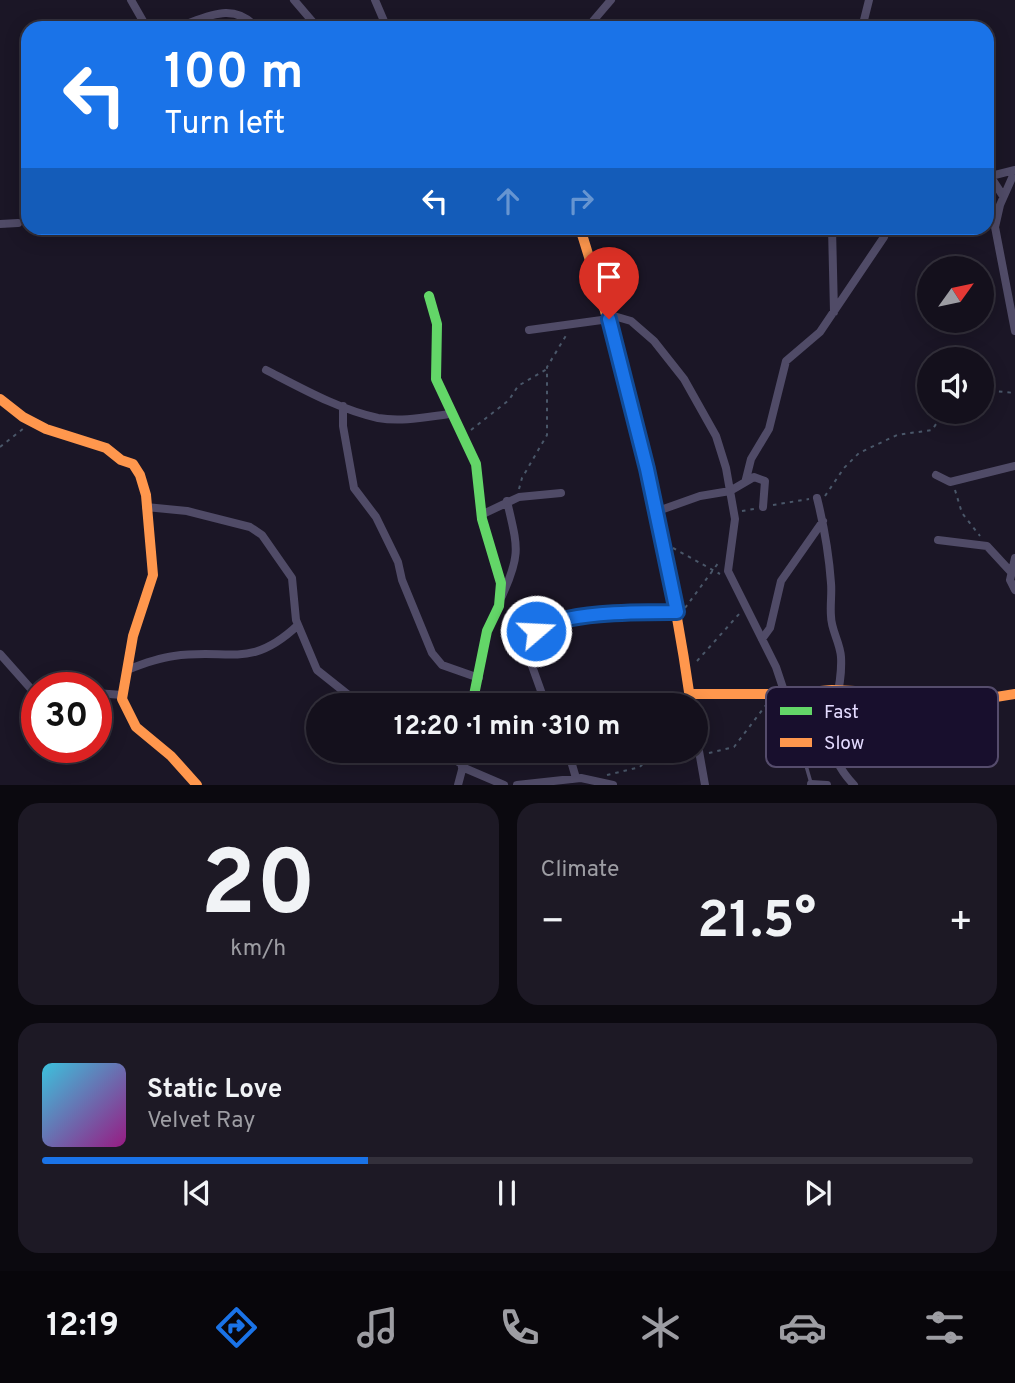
<!DOCTYPE html>
<html lang="en">
<head>
<meta charset="utf-8">
<style>
  :root { --surface:#14101c; --page:#1d1925; --text:#f1f3f6; --muted:#9d9da3; --line:#33303b; --accent:#1a73e8 }
  body { margin:0; font-family:Overpass,sans-serif; background:var(--page); color:var(--text); height:100vh; display:flex; flex-direction:column; font-size:26px; white-space:nowrap }
  * { box-sizing:border-box; margin:0 }
  p { font-size:23px; color:var(--muted) }
  .icon { flex:none; width:38px; height:38px; fill:none; stroke:currentColor; stroke-width:2; stroke-linecap:round; stroke-linejoin:round }
  .map { position:relative; height:785px; overflow:hidden }
  .sheet { display:flex; flex-direction:column; gap:18px; padding:18px; background:#0b090f; flex:1 }
  .sheet>* { flex:none }
  .banner { position:absolute; left:21px; top:21px; width:973px; height:214px; border-radius:21px; box-shadow:0 4px 18px #0003,0 0 0 2px var(--line); background:#1a73e8; color:#fff; overflow:hidden }
  .needle { width:46px; rotate:57deg }
  .controls { position:absolute; left:917px; top:256px; display:grid; gap:14px }
  .controls a { display:grid; place-items:center; width:77px; height:77px; border-radius:50%; background:var(--surface); box-shadow:0 4px 18px #0003,0 0 0 2px var(--line); font-size:35px }
  .speed { position:absolute; left:21px; top:672px; display:flex; gap:14px; font-size:35px; font-weight:700; text-align:center }
  .speed>* { display:grid; place-content:center; width:91px; height:91px; border-radius:50%; background:var(--surface); box-shadow:0 4px 18px #0003,0 0 0 2px var(--line); line-height:1 }
  .speed .limit { border:10px solid #d22; background:#fff; color:#111 }
  .pin { position:absolute; display:grid; place-items:center; width:60px; height:60px; color:#fff; margin:-72px -30px; border-radius:50% 50% 50% 0; rotate:-45deg; box-shadow:0 0 7px #0007 }
  .pin .icon { rotate:45deg }
  .me { position:absolute; width:77px; margin:-38px; rotate:71deg; stroke-linejoin:round; filter:drop-shadow(0 0 5px #0008) }
  .turn { display:flex; align-items:center; gap:24px; height:147px; padding:0 28px; font-size:32px }
  .turn .icon { width:91px; height:91px; stroke-width:2.5 }
  .turn b { display:block; font-size:49px; line-height:60px }
  .lanes { display:flex; align-items:center; height:66px; padding:0 28px; background:#0003; justify-content:center; gap:35px; direction:ltr }
  .lanes .off { opacity:.35 }
  .big { font-size:52px; font-weight:700; line-height:1.1 }
  .sheet .widget { flex:1; display:flex; flex-direction:column; justify-content:center; gap:10px; min-width:0; padding:0 24px; border-radius:21px; background:var(--page) }
  .sheet .dial { align-items:center; gap:0 }
  .dial b { font-size:91px; line-height:1 }
  .song { display:flex; align-items:center; gap:21px }
  .cover { width:84px; height:84px; border-radius:10px; background:linear-gradient(135deg,hsl(190 70% 55%),hsl(310 70% 35%)) }
  .played { height:7px; border-radius:4px; background:linear-gradient(90deg,var(--accent) 35%,var(--line) 35%) }
  .keys { display:flex; justify-content:space-around; direction:ltr }
  .heat { display:flex; justify-content:space-between; align-items:center; font-size:38px; direction:ltr }
  .sheet .tiles { flex:1; display:grid; gap:18px; grid-template-columns:1fr 1fr }
  .widget:last-child { grid-column:span 2 }
  .trip { position:absolute; left:306px; top:693px; width:402px; height:70px; border-radius:35px; background:var(--surface); box-shadow:0 4px 18px #0003,0 0 0 2px var(--line); font-weight:700; line-height:70px; text-align:center }
  .menu { display:flex; height:112px; justify-content:space-around; align-items:center; background:#08060b; color:var(--muted) }
  .menu .icon { width:49px; height:49px }
  .menu .active { color:var(--accent) }
  .menu b { font-size:32px; color:var(--text) }
  .map>svg:first-child { display:block }
  .lines { fill:none; stroke-linecap:round; stroke-linejoin:round }
  .path { stroke:#4a5769; stroke-width:2; stroke-dasharray:3.5 5; stroke-linecap:butt }
  .lane { stroke:#504b67; stroke-width:3.5 }
  .street { stroke:#504b67; stroke-width:8 }
  .fast { stroke:#63d668; stroke-width:10 }
  .slow { stroke:#ff974d; stroke-width:10 }
  .route-casing { stroke:#114b97; stroke-width:18 }
  .route { stroke:#1a73e8; stroke-width:12 }
  .key { fill:#180f2d; stroke:#554c6c; stroke-width:2 }
  .key-label { font-size:19px; fill:#e4dbff }
</style>
</head>
<body>
<div class="map">
<svg width="1015" height="785" viewBox="0 0 1015 785">
  <rect width="100%" height="100%" fill="#1b1626"/>
  <g class="lines">
    <!-- path -->
    <path class="path" d="M982 390 1015 393
      M471 430 509 400 518 386 547 369
      M0 447 24 428
      M519 489 522 478 547 435V367L567 334
      M955 490 962 513 980 536
      M825 496 844 468 859 453 897 435 932 430 945 411
      M773 505 809 499
      M742 511 754 509
      M673 548 720 574
      M685 608 719 562
      M697 661 740 613
      M709 753 734 747 766 705
      M607 775 640 767 653 751"/>
    <!-- lane -->
    <path class="lane" d="M786 696 811 783"/>
    <!-- street -->
    <path class="street" d="M131 0 147 28
      M294 0 318 28
      M375 0 387 28
      M593 21 611 0
      M175 28C206 18 232 0 257 28
      M862 28 869 0
      M987 171 1003 196
      M1015 171 1000 205 995 227 1015 331
      M991 176 1015 170
      M0 224 18 223
      M832 228 834 312
      M607 314 631 321 654 341 684 379 716 436 726 468 735 519 728 571 776 667 785 694
      M529 330 609 319
      M266 370C301 388 340 410 378 418 402 422 426 417 450 414
      M343 406V426L354 488 376 517 398 562 402 580 432 653 442 665 479 678
      M936 475 950 482 1015 466
      M746 479 751 459 769 429 786 361 820 332 884 237 887 228
      M817 498C824 526 829 555 831 583 832 594 830 605 831 616 831 630 840 642 841 657 844 708 810 739 854 785
      M146 507 187 511 250 527 262 535 292 578 296 620 317 670 361 705
      M655 512 700 496 730 491 754 477 765 481 763 507
      M481 515 519 497 561 493
      M938 540 987 546 1011 572
      M1015 558 1010 580 1015 590
      M502 596C522 552 517 546 507 501
      M762 639 770 628 781 581 823 521
      M0 654 32 690H37
      M127 670C142 664 158 658 174 656 230 648 250 670 298 625
      M42 688 50 685 67 688
      M96 693 122 695
      M546 705 527 652 535 631C565 611 641 612 677 612
      M696 734 705 785
      M441 751 463 765
      M568 751 576 778
      M462 767 504 785
      M811 784 827 785
      M458 785 467 751
      M517 785 581 778 613 785"/>
    <!-- fast -->
    <path class="fast" d="M429 296 437 324 436 379 476 464 482 519 501 583 499 606 487 631 472 705"/>
    <!-- slow -->
    <path class="slow" d="M580 228C629 384 668 543 691 705
      M0 399 23 417 46 429 106 448 121 460 133 464 140 475 146 495 153 575 133 636 122 699 136 727 171 756 197 785
      M689 694H785L832 690 901 693 959 703 1015 694"/>
  </g>
  <g class="lines">
    <defs>
      <path id="route" d="M536 631C563 611 642 612 677 612L647 469 609 319"/>
    </defs>
    <!-- route casing -->
    <use href="#route" class="route-casing"/>
    <!-- route -->
    <use href="#route" class="route"/>
  </g>
  <!-- legend -->
  <rect x="766" y="687" width="232" height="80" rx="10" class="key"/>
  <rect x="780" y="707" width="32" height="8" fill="#63d668"/>
  <rect x="780" y="738" width="32" height="9" fill="#ff974d"/>
  <g class="key-label">
    <text x="824" y="718">Fast</text>
    <text x="824" y="749">Slow</text>
  </g>
</svg>
<div class="controls">
<a><svg class="needle" viewBox="-14 -14 28 28"><path d="M0-13l5 13h-10z" fill="#e53935"/><path d="M0 13l5-13h-10z" fill="#9d9da3"/></svg></a>
<a><svg class="icon" aria-label="sound" viewBox="0 0 24 24"><path d="M4 9h4l5-4v14l-5-4H4zM17 9q2 3 0 6"/></svg></a>
</div>
<div class="speed"><div class="limit">30</div></div>
<div class="pin" style="left:609px;top:319px;background:#d93025"><svg class="icon" aria-label="arrive" viewBox="0 0 24 24"><path d="M6 21V4h12l-3 4 3 4H6"/></svg></div>
<svg class="me" style="left:536px;top:631px" viewBox="-20 -20 40 40"><circle r="17" fill="#1a73e8" stroke="#fff" stroke-width="3"/><path d="M0-11L8 9 0 5-8 9z" fill="#fff"/></svg>
<div class="trip">12:20 · 1 min · 310 m</div>
<div class="banner">
<div class="turn"><svg class="icon" aria-label="left" viewBox="0 0 24 24"><path d="M17 20v-9H6M10 6l-5 5 5 5"/></svg><div><b>100 m</b>Turn left</div></div>
<div class="lanes"><svg class="icon" aria-label="left" viewBox="0 0 24 24"><path d="M17 20v-9H6M10 6l-5 5 5 5"/></svg><svg class="icon off" aria-label="ahead" viewBox="0 0 24 24"><path d="M12 20V5M6 11l6-6 6 6"/></svg><svg class="icon off" aria-label="right" viewBox="0 0 24 24"><path d="M7 20v-9h11M14 6l5 5-5 5"/></svg></div>
</div>
</div>
<section class="sheet">
<div class="tiles">
<div class="widget dial"><b>20</b><p>km/h</p></div>
<div class="widget"><p>Climate</p>
<div class="heat"><a>−</a><b class="big">21.5°</b><a>+</a></div>
</div>
<div class="widget">
<div class="song"><i class="cover"></i><div><b>Static Love</b><p>Velvet Ray</p></div></div>
<div class="played"></div>
<div class="keys"><svg class="icon" aria-label="previous" viewBox="0 0 24 24"><path d="M18 5L8 12l10 7zM5 5v14"/></svg><svg class="icon" aria-label="pause" viewBox="0 0 24 24"><path d="M8 5v14M16 5v14"/></svg><svg class="icon" aria-label="next" viewBox="0 0 24 24"><path d="M6 5l10 7-10 7zM19 5v14"/></svg></div>
</div>
</div>
</section>
<nav class="menu">
<b>12:19</b>
<svg class="icon active" aria-label="directions" viewBox="0 0 24 24"><path d="M12 3l9 9-9 9-9-9zM9 14v-3h6M13 9l2 2-2 2"/></svg>
<svg class="icon" aria-label="music" viewBox="0 0 24 24"><path d="M9 18V5l10-2v13"/><circle cx="6" cy="18" r="3"/><circle cx="16" cy="16" r="3"/></svg>
<svg class="icon" aria-label="phone" viewBox="0 0 24 24"><path d="M5 4h4l2 5-3 2q2 4 5 5l2-3 5 2v4C11 20 4 13 5 4z"/></svg>
<svg class="icon" aria-label="climate" viewBox="0 0 24 24"><path d="M12 3v18M4 7l16 10M4 17L20 7"/></svg>
<svg class="icon" aria-label="car" viewBox="0 0 24 24"><path d="M5 17H2v-5l4-1 3-4h7l3 4 3 1v5h-3M9 17h6M6 11h13"/><circle cx="7" cy="17" r="2"/><circle cx="17" cy="17" r="2"/></svg>
<svg class="icon" aria-label="filters" viewBox="0 0 24 24"><path d="M4 7h16M4 17h16"/><circle cx="9" cy="7" r="2"/><circle cx="15" cy="17" r="2"/></svg>
</nav>
</body>
</html>
